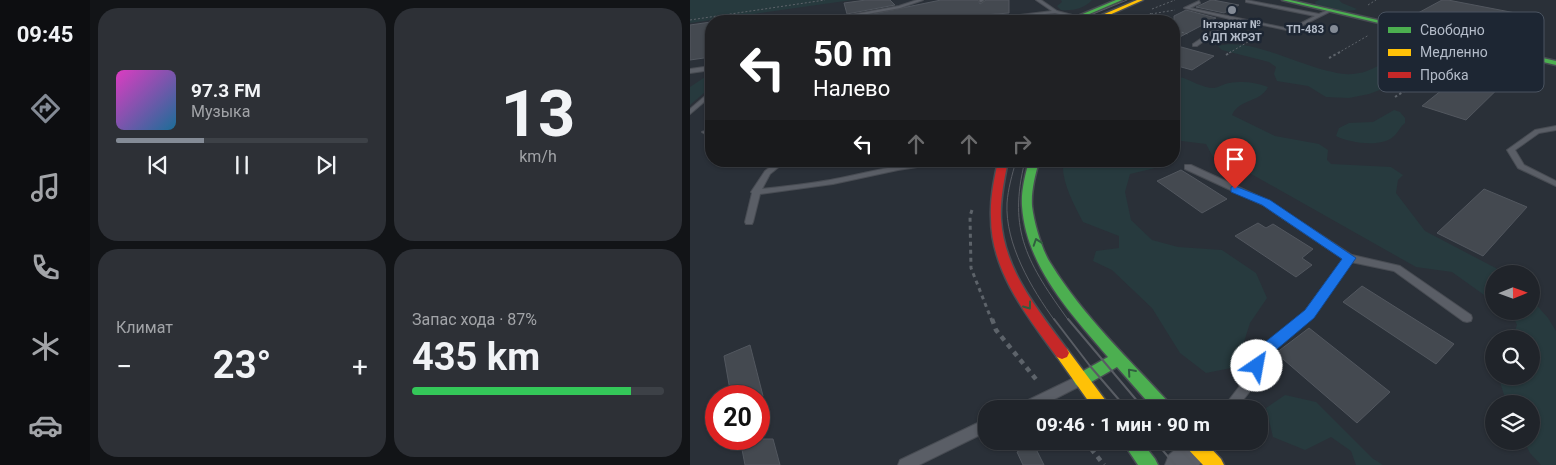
<!DOCTYPE html>
<html lang="ru">
<head>
<meta charset="utf-8">
<style>
  :root { --surface:#20242a; --page:#2d3036; --text:#f1f3f6; --muted:#a2a4a8; --line:#3d4147; --accent:#848b96 }
  body { margin:0; font-family:Roboto,sans-serif; background:var(--page); color:var(--text); height:100vh; display:flex; flex-direction:column; font-size:19px; white-space:nowrap }
  * { box-sizing:border-box; margin:0 }
  p { font-size:16px; color:var(--muted) }
  .icon { flex:none; width:28px; height:28px; fill:none; stroke:currentColor; stroke-width:2; stroke-linecap:round; stroke-linejoin:round }
  .map { position:relative; flex:1; overflow:hidden }
  .panel { display:flex; flex-direction:column; gap:8px; padding:8px; background:#121417; width:600px }
  .panel>* { flex:none }
  .top-card { position:absolute; left:15px; top:15px; width:475px; height:152px; border-radius:20px; box-shadow:0 1px 4px #0004,0 0 0 1px var(--line); background:#202124; color:#fff; overflow:hidden }
  .needle { width:32px; rotate:89deg }
  .tools { position:absolute; left:795px; top:265px; display:grid; gap:10px }
  .tools a { display:grid; place-items:center; width:55px; height:55px; border-radius:50%; background:var(--surface); box-shadow:0 1px 4px #0004,0 0 0 1px var(--line); font-size:25px }
  .speed { position:absolute; left:15px; top:385px; display:flex; gap:10px; font-size:25px; font-weight:700; text-align:center }
  .speed>* { display:grid; place-content:center; width:65px; height:65px; border-radius:50%; background:var(--surface); box-shadow:0 1px 4px #0004,0 0 0 1px var(--line); line-height:1 }
  .speed .limit { border:8px solid #d22; background:#fff; color:#111 }
  .pin { position:absolute; display:grid; place-items:center; width:42px; height:42px; color:#fff; margin:-51px -21px; border-radius:50% 50% 50% 0; rotate:-45deg; box-shadow:0 0 5px #0007 }
  .pin .icon { rotate:45deg }
  .me { position:absolute; width:55px; margin:-28px; rotate:33deg; stroke-linejoin:round; filter:drop-shadow(0 0 4px #0008) }
  .turn { display:flex; align-items:center; gap:18px; height:105px; padding:0 25px; font-size:22px }
  .turn .icon { width:65px; height:65px; stroke-width:2.5 }
  .turn b { display:block; font-size:35px; line-height:42px }
  .lanes { display:flex; align-items:center; height:48px; padding:0 25px; background:#0003; justify-content:center; gap:25px; direction:ltr }
  .lanes .off { opacity:.35 }
  .big { font-size:38px; font-weight:700; line-height:1.1 }
  .panel .card { flex:1; display:flex; flex-direction:column; justify-content:center; gap:8px; min-width:0; padding:0 18px; border-radius:20px; background:var(--page) }
  .panel .dial { align-items:center; gap:0 }
  .dial b { font-size:65px; line-height:1 }
  .song { display:flex; align-items:center; gap:15px }
  .cover { width:60px; height:60px; border-radius:8px; background:linear-gradient(135deg,hsl(310 70% 55%),hsl(200 70% 35%)) }
  .played { height:5px; border-radius:2px; background:linear-gradient(90deg,var(--accent) 35%,var(--line) 35%) }
  .keys { display:flex; justify-content:space-around; direction:ltr }
  .heat { display:flex; justify-content:space-between; align-items:center; font-size:28px; direction:ltr }
  .charge { height:8px; border-radius:4px; background:linear-gradient(90deg,#34c759 87%,var(--line) 0) }
  .panel .tiles { flex:1; display:grid; gap:8px; grid-template-columns:repeat(2,1fr) }
  .trip { position:absolute; left:288px; top:400px; width:290px; height:50px; border-radius:20px; background:var(--surface); box-shadow:0 1px 4px #0004,0 0 0 1px var(--line); font-weight:700; line-height:50px; text-align:center }
  main { display:flex; flex:1; min-height:0 }
  .dock { display:flex; flex-direction:column; width:90px; justify-content:space-around; align-items:center; background:#0d0e11; color:var(--muted) }
  .dock .icon { width:35px; height:35px }
  .dock .current { color:var(--accent) }
  .dock b { font-size:22px; color:var(--text) }
  .map>svg:first-child { display:block }
  .green { fill:#273a3e }
  .building { fill:#444950; stroke:#52575f }
  .lines { fill:none; stroke-linecap:round; stroke-linejoin:round }
  .lane-casing { stroke:#484c53; stroke-width:2 }
  .street-casing { stroke:#484c53; stroke-width:2 }
  .fast-casing { stroke:#484c53; stroke-width:3 }
  .slow-casing { stroke:#484c53; stroke-width:3 }
  .jam-casing { stroke:#484c53; stroke-width:3 }
  .path-far3 { stroke:#5d636a; stroke-width:1; stroke-dasharray:2 2; stroke-linecap:butt }
  .path-far2 { stroke:#5d636a; stroke-width:2; stroke-dasharray:2.5 2.5; stroke-linecap:butt }
  .path-far1 { stroke:#5d636a; stroke-width:3; stroke-dasharray:4 4; stroke-linecap:butt }
  .path { stroke:#5d636a; stroke-width:4.5; stroke-dasharray:5 5; stroke-linecap:butt }
  .lane { fill:#5a5e66; fill-rule:evenodd }
  .street { fill:#5a5e66; fill-rule:evenodd }
  .fast { fill:#4caf50; fill-rule:evenodd }
  .slow { fill:#ffc107; fill-rule:evenodd }
  .jam { fill:#c62828; fill-rule:evenodd }
  .tram-far1 { stroke:#595d64; stroke-width:1 }
  .tram { stroke:#595d64; stroke-width:2 }
  .oneway { stroke:#305d3f }
  .route { fill:#1a73e8; stroke:#114b97 }
  .poi-dot { fill:#848b96; stroke:#1d2633; stroke-width:2 }
  .labels { text-anchor:middle; stroke-width:5; stroke-linejoin:round; paint-order:stroke }
  .far-poi-label { font-size:11px; font-weight:bold; fill:#b4bcc9; stroke:#1d2633 }
  .key { fill:#1d2633; stroke:#4a5360; stroke-width:1 }
  .key-label { font-size:14px; fill:#b4bcc9 }
</style>
</head>
<body>
<main>
<nav class="dock">
<b>09:45</b>
<svg class="icon current" aria-label="directions" viewBox="0 0 24 24"><path d="M12 3l9 9-9 9-9-9zM9 14v-3h6M13 9l2 2-2 2"/></svg>
<svg class="icon" aria-label="music" viewBox="0 0 24 24"><path d="M9 18V5l10-2v13"/><circle cx="6" cy="18" r="3"/><circle cx="16" cy="16" r="3"/></svg>
<svg class="icon" aria-label="phone" viewBox="0 0 24 24"><path d="M5 4h4l2 5-3 2q2 4 5 5l2-3 5 2v4C11 20 4 13 5 4z"/></svg>
<svg class="icon" aria-label="climate" viewBox="0 0 24 24"><path d="M12 3v18M4 7l16 10M4 17L20 7"/></svg>
<svg class="icon" aria-label="car" viewBox="0 0 24 24"><path d="M5 17H2v-5l4-1 3-4h7l3 4 3 1v5h-3M9 17h6M6 11h13"/><circle cx="7" cy="17" r="2"/><circle cx="17" cy="17" r="2"/></svg>
</nav>
<section class="panel">
<div class="tiles">
<div class="card">
<div class="song"><i class="cover"></i><div><b>97.3 FM</b><p>Музыка</p></div></div>
<div class="played"></div>
<div class="keys"><svg class="icon" aria-label="previous" viewBox="0 0 24 24"><path d="M18 5L8 12l10 7zM5 5v14"/></svg><svg class="icon" aria-label="pause" viewBox="0 0 24 24"><path d="M8 5v14M16 5v14"/></svg><svg class="icon" aria-label="next" viewBox="0 0 24 24"><path d="M6 5l10 7-10 7zM19 5v14"/></svg></div>
</div>
<div class="card dial"><b>13</b><p>km/h</p></div>
<div class="card"><p>Климат</p>
<div class="heat"><a>−</a><b class="big">23°</b><a>+</a></div>
</div>
<div class="card"><p>Запас хода · 87%</p><b class="big">435 km</b><div class="charge"></div></div>
</div>
</section>
<div class="map">
<svg width="866" height="465" viewBox="0 0 866 465">
  <rect width="100%" height="100%" fill="#2a3038"/>
  <!-- green -->
  <path class="green" d="M0 0H162L0 23Z
    M371 0H402C394 9 382 11 371 10L367 6 372 2Z
    M629 0H649L652 3 667 9C656 14 638 8 626 5L625 2Z
    M702 28 760 42 762 52 756 56 752 75 739 81 695 88 679 94 659 98 636 97 618 86 587 81 584 74 586 67 579 62 532 50 528 46C560 37 610 66 643 72 653 75 666 75 677 71 685 68 689 64 698 64 711 64 723 69 736 67L738 61 717 52 711 47 725 41 704 32Z
    M15 77H21V87L0 105V87Z
    M490 77C501 80 512 88 524 88 529 87 534 84 539 83 554 81 564 82 578 87 570 103 550 98 542 115L585 136 629 144 638 150 637 160 641 164 701 167 713 175 708 180 706 193 735 231 817 274H804V302L762 272 726 267 563 175 523 157 516 144 484 140V78Z
    M704 110 710 112 715 118V123C710 127 709 131 704 136 693 148 659 143 646 136L649 128 659 123 683 122Z
    M373 161H476L469 167 440 174 435 192 441 220 462 240 488 247 532 250 566 273 577 298 560 323 546 367 516 373 490 353 462 308 422 270 403 261 406 251 429 248V236L393 222C384 204 371 182 373 161Z
    M841 299 858 318 866 331V465H851L840 453 834 441H841V404H817L808 376H841V339H822L827 325 823 316 817 311H841Z
    M595 395 626 402 682 458 693 465H666L661 451 641 437 615 450 583 437 576 408Z"/>
  <!-- building -->
  <path class="building" d="M176 0H200L205 5 157 14 154 3Z
    M251 0H288L290 4 296 0H319V13L268 17 237 21H159L158 19Z
    M521 0H523L549 5 534 13 506 7Z
    M752 0H758L841 16 821 33 728 13Z
    M496 10 526 18 484 40V16Z
    M21 22V57L0 60V25Z
    M484 45 524 56 502 70 484 65Z
    M788 61 827 70 776 120 732 106Z
    M491 170 504 178 537 199 512 213 467 181Z
    M794 189 837 207 793 256 747 233Z
    M568 223 576 228 583 224 623 249 612 258 622 265 606 277 545 236Z
    M672 286 764 344 746 364 653 302Z
    M619 328 700 392 667 423 586 353Z
    M60 345 73 396H41L34 356Z
    M50 439H83L90 465H55Z
    M343 443 354 465H333L327 452Z"/>
  <g class="lines">
    <defs>
      <path id="lane" d="M227 0H233L210 8 150 19 146 21H141L149 17 209 6Z
        M290 0H294L291 2 289 1Z
        M346 0H351L367 11 405 21H399L365 13 307 19 305 18 362 11Z
        M556 0 629 14 640 9 643 10 601 31 545 19 507 46H503V44L540 19 494 8 509 1 510 3 500 8 600 29 625 16 556 2Z
        M21 66V70L0 73V69Z
        M21 91V96L0 114V109Z
        M866 126V130L849 133 825 150 834 165 866 181V186L828 168 817 150 845 130Z
        M21 129V133L15 134 12 132Z
        M88 161H96L80 174 72 189C96 186 121 184 145 179 182 172 218 161 256 161L253 163 208 170 143 184 70 194 63 222 62 224H56L55 222 62 193 61 192 75 171Z
        M495 165H501L579 201 662 255 710 266 781 315 782 318 781 321 777 322 773 321 704 271 661 262 623 317 578 354 564 386 546 409H532L556 378 570 348 615 311 653 259 573 205 495 169Z
        M386 377 390 378 392 382 390 386 345 409H326L328 405Z
        M296 419V432L229 465H208L210 460Z"/>
      <path id="street" d="M495 441H519L521 447 517 456 509 465H475L479 455Z"/>
      <path id="fast" d="M426 0H432L383 21H376Z
        M592 0H600L866 61V65Z
        M339 161H349C345 176 341 191 342 206 344 223 352 251 361 264 393 316 439 359 480 404L482 409H464L427 367 396 385 391 387 386 385 383 380 386 375 418 357C381 314 336 266 332 206 331 191 335 176 339 161Z
        M432 441H451L465 459 468 465H448Z"/>
      <path id="slow" d="M447 0H453L417 16 412 15Z
        M372 347 377 349 422 409H404L367 357 365 353 367 349Z
        M494 441H514L531 459 534 465H513L496 447Z"/>
      <path id="jam" d="M308 161H318C314 180 310 200 311 219 314 270 348 310 377 349L379 353 377 357 372 359 367 357C337 316 301 271 301 218 300 199 304 180 308 161Z"/>
    </defs>
    <!-- lane casing -->
    <use href="#lane" class="lane-casing"/>
    <!-- street casing -->
    <use href="#street" class="street-casing"/>
    <!-- fast casing -->
    <use href="#fast" class="fast-casing"/>
    <!-- slow casing -->
    <use href="#slow" class="slow-casing"/>
    <!-- jam casing -->
    <use href="#jam" class="jam-casing"/>
    <!-- path-far3 -->
    <path class="path-far3" d="M678 5 686 0
      M462 9 485 0
      M460 13 466 21
      M461 14 485 10
      M0 20 135 0
      M484 30 498 34
      M539 53 568 36
      M648 53 679 35"/>
    <!-- path-far2 -->
    <path class="path-far2" d="M536 55 541 52
      M639 58 650 52
      M705 97 769 56"/>
    <!-- path-far1 -->
    <path class="path-far1" d="M282 210 280 216 281 268 302 321"/>
    <!-- path -->
    <path class="path" d="M302 319 306 330 349 383
      M395 441 414 465"/>
    <!-- lane -->
    <use href="#lane" class="lane"/>
    <!-- street -->
    <use href="#street" class="street"/>
    <!-- fast -->
    <use href="#fast" class="fast"/>
    <!-- slow -->
    <use href="#slow" class="slow"/>
    <!-- jam -->
    <use href="#jam" class="jam"/>
    <!-- tram-far1 -->
    <path class="tram-far1" d="M386 21 437 0
      M326 161C322 175 318 189 317 203 315 244 341 288 365 321
      M335 161C317 231 338 264 379 321"/>
    <!-- tram -->
    <path class="tram" d="M364 319 400 366 437 409
      M378 319 454 409
      M465 441 485 465
      M483 441 505 465"/>
  </g>
  <!-- one-way arrows -->
  <defs><path id="oneway-chevron" d="M-2-3.5L2.5 0L-2 3.5" fill="none" stroke-width="1.6" stroke-linecap="round" stroke-linejoin="round" transform="scale(1.25)"/></defs>
  <g class="oneway">
    <use href="#oneway-chevron" transform="translate(347 242) rotate(-109)"/>
    <use href="#oneway-chevron" transform="translate(338 306) rotate(54)"/>
    <use href="#oneway-chevron" transform="translate(441 372) rotate(-131)"/>
  </g>
  <!-- route -->
  <path class="route" d="M545 186 580 200 666 258 624 318 580 355 572 371 567 373 562 371 559 366 569 347 615 310 652 259 572 205 541 192V187Z"/>
  <!-- markers -->
  <g class="poi-dot">
    <circle cx="542" cy="10" r="5"/>
    <circle cx="644" cy="29" r="5"/>
  </g>
  <g class="labels">
    <!-- far-poi labels -->
    <g class="far-poi-label">
      <text x="542" y="28">Інтэрнат №<tspan x="542" dy="13">6 ДП ЖРЭТ</tspan></text>
      <text x="634" y="33" text-anchor="end">ТП-483</text>
    </g>
  </g>
  <!-- legend -->
  <rect x="688" y="12" width="166" height="80" rx="8" class="key"/>
  <rect x="698" y="27" width="23" height="6" fill="#4caf50"/>
  <rect x="698" y="49" width="23" height="7" fill="#ffc107"/>
  <rect x="698" y="72" width="23" height="6" fill="#c62828"/>
  <g class="key-label">
    <text x="730" y="35">Свободно</text>
    <text x="730" y="57">Медленно</text>
    <text x="730" y="80">Пробка</text>
  </g>
</svg>
<div class="tools">
<a><svg class="needle" viewBox="-14 -14 28 28"><path d="M0-13l5 13h-10z" fill="#e53935"/><path d="M0 13l5-13h-10z" fill="#a2a4a8"/></svg></a>
<a><svg class="icon" aria-label="search" viewBox="0 0 24 24"><circle cx="10" cy="10" r="6"/><path d="M15 15l6 6"/></svg></a>
<a><svg class="icon" aria-label="layers" viewBox="0 0 24 24"><path d="M12 4l9 5-9 5-9-5zM3 14l9 5 9-5"/></svg></a>
</div>
<div class="speed"><div class="limit">20</div></div>
<div class="pin" style="left:545px;top:189px;background:#d93025"><svg class="icon" aria-label="arrive" viewBox="0 0 24 24"><path d="M6 21V4h12l-3 4 3 4H6"/></svg></div>
<svg class="me" style="left:567px;top:366px" viewBox="-20 -20 40 40"><circle r="19" fill="#fff"/><path d="M0-13L10 11 0 6-10 11z" fill="#1a73e8"/></svg>
<div class="trip">09:46 · 1 мин · 90 m</div>
<div class="top-card">
<div class="turn"><svg class="icon" aria-label="left" viewBox="0 0 24 24"><path d="M17 20v-9H6M10 6l-5 5 5 5"/></svg><div><b>50 m</b>Налево</div></div>
<div class="lanes"><svg class="icon" aria-label="left" viewBox="0 0 24 24"><path d="M17 20v-9H6M10 6l-5 5 5 5"/></svg><svg class="icon off" aria-label="ahead" viewBox="0 0 24 24"><path d="M12 20V5M6 11l6-6 6 6"/></svg><svg class="icon off" aria-label="ahead" viewBox="0 0 24 24"><path d="M12 20V5M6 11l6-6 6 6"/></svg><svg class="icon off" aria-label="right" viewBox="0 0 24 24"><path d="M7 20v-9h11M14 6l5 5-5 5"/></svg></div>
</div>
</div>
</main>
</body>
</html>
